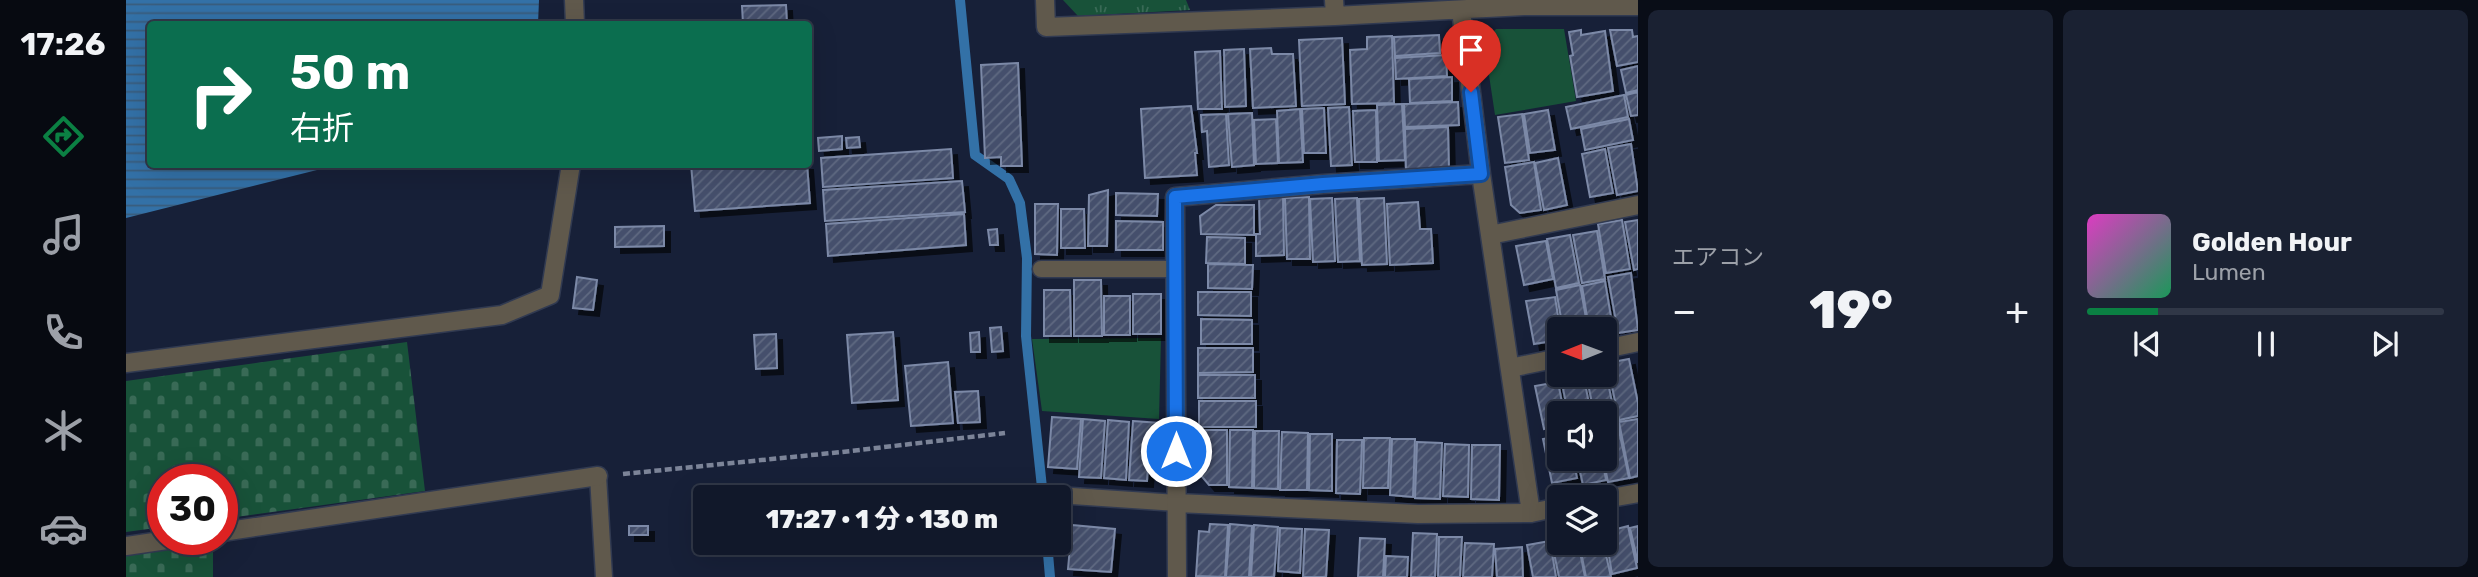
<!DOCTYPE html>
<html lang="ja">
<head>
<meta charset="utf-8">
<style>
  :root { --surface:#11182a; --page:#1a2132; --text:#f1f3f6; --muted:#9ca0a8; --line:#303747; --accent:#0b8043 }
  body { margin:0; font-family:Rubik,"Noto Sans JP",sans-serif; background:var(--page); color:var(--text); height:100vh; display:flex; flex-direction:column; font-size:26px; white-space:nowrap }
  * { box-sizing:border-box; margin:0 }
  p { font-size:23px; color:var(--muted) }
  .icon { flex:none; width:38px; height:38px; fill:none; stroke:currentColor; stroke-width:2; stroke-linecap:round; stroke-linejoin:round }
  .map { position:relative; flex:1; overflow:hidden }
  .side { display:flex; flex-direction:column; gap:10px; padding:10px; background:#090d17; width:840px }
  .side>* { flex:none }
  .top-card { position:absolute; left:21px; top:21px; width:665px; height:147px; border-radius:7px; box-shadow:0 7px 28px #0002,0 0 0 2px var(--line); background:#0b6e4f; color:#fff; overflow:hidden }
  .needle { width:46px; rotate:269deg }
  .fabs { position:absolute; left:1421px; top:317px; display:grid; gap:14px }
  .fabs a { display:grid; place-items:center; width:70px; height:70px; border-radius:7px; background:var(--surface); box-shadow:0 7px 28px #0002,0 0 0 2px var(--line); font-size:35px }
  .speed { position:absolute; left:21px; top:464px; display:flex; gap:14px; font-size:35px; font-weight:700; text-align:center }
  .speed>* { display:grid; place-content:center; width:91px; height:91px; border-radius:50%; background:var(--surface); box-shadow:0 7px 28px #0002,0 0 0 2px var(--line); line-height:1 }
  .speed .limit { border:10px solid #d22; background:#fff; color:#111 }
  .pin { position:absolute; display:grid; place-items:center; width:60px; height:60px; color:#fff; margin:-72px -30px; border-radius:50% 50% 50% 0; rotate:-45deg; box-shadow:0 0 7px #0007 }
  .pin .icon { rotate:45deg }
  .me { position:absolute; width:77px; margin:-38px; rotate:0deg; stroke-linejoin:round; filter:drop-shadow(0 0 5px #0008) }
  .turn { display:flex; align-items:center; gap:24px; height:147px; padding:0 28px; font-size:32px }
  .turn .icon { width:91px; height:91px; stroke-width:2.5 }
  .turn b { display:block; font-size:49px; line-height:60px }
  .big { font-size:52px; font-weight:800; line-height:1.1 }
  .side .widget { flex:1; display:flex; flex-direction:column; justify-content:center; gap:10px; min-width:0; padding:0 24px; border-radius:10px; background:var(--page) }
  .song { display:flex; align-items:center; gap:21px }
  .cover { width:84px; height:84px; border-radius:10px; background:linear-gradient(135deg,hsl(310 70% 55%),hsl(150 70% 35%)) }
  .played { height:7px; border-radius:4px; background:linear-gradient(90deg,var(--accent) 20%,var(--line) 20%) }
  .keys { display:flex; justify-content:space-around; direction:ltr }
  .heat { display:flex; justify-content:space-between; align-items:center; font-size:38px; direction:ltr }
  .side .tiles { flex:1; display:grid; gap:10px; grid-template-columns:repeat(2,1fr) }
  .trip { position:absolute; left:567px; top:485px; width:378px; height:70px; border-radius:7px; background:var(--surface); box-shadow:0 7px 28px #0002,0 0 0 2px var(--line); font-weight:800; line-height:70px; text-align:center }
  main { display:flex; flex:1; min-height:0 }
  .dock { display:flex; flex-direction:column; width:126px; justify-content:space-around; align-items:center; background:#070a11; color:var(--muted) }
  .dock .icon { width:49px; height:49px }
  .dock .current { color:var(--accent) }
  .dock b { font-size:32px; color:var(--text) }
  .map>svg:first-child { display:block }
  .grass { fill:url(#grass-tufts) }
  .cemetery { fill:url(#cemetery-stones) }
  .green { fill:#185239 }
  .water { fill:url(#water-rules) }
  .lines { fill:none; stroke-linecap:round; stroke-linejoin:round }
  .stream { stroke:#3371a7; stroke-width:10 }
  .building { fill:url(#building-hatch); stroke:#7c89a7; stroke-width:2; filter:url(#shadow) }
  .lane-casing { stroke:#313a51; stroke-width:19 }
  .street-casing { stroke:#313a51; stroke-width:21 }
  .path { stroke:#7c8498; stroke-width:4.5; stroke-dasharray:7 3.5; stroke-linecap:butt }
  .lane { stroke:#60594c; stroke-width:16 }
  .street { stroke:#60594c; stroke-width:18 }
  .route-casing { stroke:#114b97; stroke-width:18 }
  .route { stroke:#1a73e8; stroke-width:12 }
</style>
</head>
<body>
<main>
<nav class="dock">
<b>17:26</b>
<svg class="icon current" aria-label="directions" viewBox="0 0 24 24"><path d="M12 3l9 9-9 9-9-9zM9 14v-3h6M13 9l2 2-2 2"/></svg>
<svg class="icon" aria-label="music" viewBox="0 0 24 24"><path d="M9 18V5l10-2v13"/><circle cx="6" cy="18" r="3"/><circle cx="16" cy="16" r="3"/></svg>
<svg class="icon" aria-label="phone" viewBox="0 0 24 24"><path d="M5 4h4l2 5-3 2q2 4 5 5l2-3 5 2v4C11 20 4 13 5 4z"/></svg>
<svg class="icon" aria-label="climate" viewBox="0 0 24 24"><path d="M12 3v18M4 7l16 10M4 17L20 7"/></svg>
<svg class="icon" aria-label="car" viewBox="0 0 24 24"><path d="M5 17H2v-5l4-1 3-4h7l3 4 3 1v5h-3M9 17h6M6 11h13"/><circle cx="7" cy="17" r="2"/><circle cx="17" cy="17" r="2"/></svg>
</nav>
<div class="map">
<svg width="1512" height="577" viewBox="0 0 1512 577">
  <defs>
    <pattern id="grass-tufts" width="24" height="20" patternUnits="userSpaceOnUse" patternTransform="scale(1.75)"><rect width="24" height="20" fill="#185239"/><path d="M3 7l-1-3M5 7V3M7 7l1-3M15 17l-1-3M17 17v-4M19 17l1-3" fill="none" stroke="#396a56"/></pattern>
    <pattern id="cemetery-stones" width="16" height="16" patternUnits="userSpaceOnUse" patternTransform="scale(1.75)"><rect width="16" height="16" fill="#185239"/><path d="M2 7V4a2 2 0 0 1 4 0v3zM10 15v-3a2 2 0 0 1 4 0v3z" fill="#396a56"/></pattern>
    <pattern id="water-rules" width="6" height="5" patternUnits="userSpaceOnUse" patternTransform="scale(1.75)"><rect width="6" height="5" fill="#3371a7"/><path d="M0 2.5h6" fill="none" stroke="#395c7c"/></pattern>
    <pattern id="building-hatch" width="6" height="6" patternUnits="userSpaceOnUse" patternTransform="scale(1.75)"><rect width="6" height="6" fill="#45506c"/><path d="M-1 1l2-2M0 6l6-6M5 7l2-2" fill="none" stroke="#5f6981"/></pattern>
    <filter id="shadow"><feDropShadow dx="6" dy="6" stdDeviation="0" flood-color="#0009"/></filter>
  </defs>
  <rect width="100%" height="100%" fill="#172038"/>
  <!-- grass -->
  <path class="grass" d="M937 0H1060L1064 10 952 16Z"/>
  <!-- cemetery -->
  <path class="cemetery" d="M281 342 299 491 96 519V480H37V527L0 532V381Z
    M87 543V577H0V556Z"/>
  <!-- green -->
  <path class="green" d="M1370 29H1438L1450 101 1369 115 1358 42Z
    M1035 338 1033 419 916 411 906 339Z"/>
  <!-- water -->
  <path class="water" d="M0 0H413L412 24H24V164L211 165 0 218Z"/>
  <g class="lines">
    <!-- stream -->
    <path class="stream" d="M834 0 849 155 883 179 894 203 901 258 900 336 917 497
      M921 542 924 577"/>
  </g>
  <!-- building -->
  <path class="building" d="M660 5 661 24H617L616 6Z
    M1455 30V35L1479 31 1487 91 1451 97 1444 56 1447 55 1443 32Z
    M1484 30H1506L1507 37 1512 36V62L1491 66Z
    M1313 35 1314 53 1269 56 1268 37Z
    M1266 36 1268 103 1226 104 1224 50 1241 49V37Z
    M1216 38 1219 104 1176 106 1173 40Z
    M1145 48 1146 54H1167L1170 106 1127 108 1124 49Z
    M1118 49 1120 106 1099 107 1098 50Z
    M1094 51 1096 109H1072L1069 52Z
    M1320 55 1321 76 1270 79 1269 58Z
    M892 63 896 166H875V157L859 158 855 65Z
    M1512 66V90L1500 93 1495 70Z
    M1326 77V101L1284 103 1283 79Z
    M1512 92V115L1505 116 1500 95Z
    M1498 95 1502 117 1445 129 1440 107Z
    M1332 102 1333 125 1279 127 1278 104Z
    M1276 104 1279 160 1253 161 1251 105Z
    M1065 106 1071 153H1069L1071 175 1019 178 1015 109Z
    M1223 107 1226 165 1205 166 1202 108Z
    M1198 108 1200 153H1178L1176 109Z
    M1174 109 1177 162 1153 163 1151 111Z
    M1250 110 1251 162H1229L1227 111Z
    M1422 110 1429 150 1404 153 1398 114Z
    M1126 113 1128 165 1106 167 1102 114Z
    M1100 114 1103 165 1083 167 1081 131 1076 132 1075 115Z
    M1396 114 1403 160 1379 163 1372 117Z
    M1150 119 1152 163 1130 164 1128 120Z
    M1503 119 1507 140 1459 150 1455 129Z
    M1322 127 1323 170 1280 171 1279 129Z
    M716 136V149L693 151 692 138Z
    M733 137 734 147 721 148 720 138Z
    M1505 144 1512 191 1491 195 1482 148Z
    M825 149 827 178 697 187 695 158Z
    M1479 149 1487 193 1464 197 1456 154Z
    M1432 158 1441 205 1418 210 1409 163Z
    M1408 162 1415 210 1394 213 1385 205 1379 167Z
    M565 164H681L684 203 569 211Z
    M836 181 839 212 699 221 697 190Z
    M982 190 981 246H962L963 195Z
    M990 193 1032 194 1031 216 990 215Z
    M1157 196 1158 255 1130 256V234H1134L1133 197Z
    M1183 197 1184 259H1161L1159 198Z
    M1206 198 1209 261 1187 262 1184 199Z
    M1231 198 1234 261 1212 262 1209 199Z
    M1258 198 1261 264 1236 265 1233 199Z
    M1292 202 1294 229H1305L1307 263 1264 265 1261 204Z
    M909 204H932L931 255 909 254Z
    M1090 205H1128V235L1075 234 1074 216Z
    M935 209H958L959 248H935Z
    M838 214 840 245 702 256 700 224Z
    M1496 220 1504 269 1480 273 1472 224Z
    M1512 220V269L1508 270 1499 222Z
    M990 221 1037 222V250H990Z
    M538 226V246L489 247V227Z
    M871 229 872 245H864L862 230Z
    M1471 231 1479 279 1456 283 1447 235Z
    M1444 235 1453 283 1430 288 1421 239Z
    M1081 237 1119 238V264L1080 263Z
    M1420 241 1427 279 1398 285 1390 246Z
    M1082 264 1127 265 1126 289 1082 288Z
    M1505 273 1512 330 1492 333 1482 277Z
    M451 277 471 280 467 310 447 308Z
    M948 280H975L976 336H948Z
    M1479 281 1487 329H1463L1456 286Z
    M1454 285 1462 329H1437L1430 290Z
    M918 290H944L945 336H918Z
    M1072 292H1125V316L1072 315Z
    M1007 294H1035V334H1007Z
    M978 296H1004V335H978Z
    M1429 297 1434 329 1433 340 1408 344 1400 301Z
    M1075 319 1126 320V344H1075Z
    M875 327 877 351 866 352 864 328Z
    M767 332 772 400 726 403 721 335Z
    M853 332 854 352H845L844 333Z
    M650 334 651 368 630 369 628 335Z
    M1072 348H1127V372L1072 373Z
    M1503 359 1512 403V416L1493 420 1481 363Z
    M822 362 827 423 785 426 779 366Z
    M1479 368 1488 412 1468 413 1460 374H1479Z
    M1434 374H1457L1465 413H1442Z
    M1072 375H1129V398H1072Z
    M1432 382 1438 413H1433V426L1418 429 1409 386Z
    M852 391 854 422 832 423 829 392Z
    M1073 401H1130V427H1073Z
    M926 417 955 419 951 469 922 467Z
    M957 419 979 421 975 478 953 477Z
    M1512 419V476L1504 478 1493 422Z
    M982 420 1003 422 1000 480 978 478Z
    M1007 421 1034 423 1031 467 1022 466 1021 481 1003 480Z
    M1492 426 1503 478 1482 482 1477 458 1479 429Z
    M1069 430H1101V485H1083L1072 472V448H1068Z
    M1104 430H1127L1126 488 1103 487Z
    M1129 431H1153L1152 489 1128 488Z
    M1156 432 1182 433 1181 490H1154Z
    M1184 434H1206V491L1183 490Z
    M1433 436V458H1447L1451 478 1426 483 1417 439Z
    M1238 438H1264L1262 488H1237Z
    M1266 439H1289L1287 497 1264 495Z
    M1211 440H1236L1234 494 1210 493Z
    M1291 442 1316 443 1314 499 1289 498Z
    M1319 444 1343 445 1342 497 1317 496Z
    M1346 445H1374L1373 500 1345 499Z
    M1451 458H1476L1480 480 1457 485Z
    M1084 524 1102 525 1099 577 1070 576 1073 531 1083 532Z
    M1104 524 1126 526 1123 577H1100Z
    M946 525 989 529 985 572 942 569Z
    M1128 525 1152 527 1148 577H1125Z
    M503 526H522V535H503Z
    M1502 526 1511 568 1486 574 1479 532Z
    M1512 526V563L1504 528Z
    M1154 528 1176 529 1174 573 1152 571Z
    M1179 529 1203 530 1200 577H1177Z
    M1433 532V542H1452L1459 577H1433L1424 534Z
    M1287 533 1311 534 1309 577H1285Z
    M1313 537H1336L1334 577H1312Z
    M1234 538 1259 539 1257 577H1232Z
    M1424 541 1430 577H1407L1401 545Z
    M1453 542H1477L1485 577H1460Z
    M1339 543 1368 544 1366 577H1337Z
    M1396 547 1397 577H1371L1369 549Z
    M1260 556 1282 557 1281 577H1259Z"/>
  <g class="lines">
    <defs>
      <path id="lane" d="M915 269H1049
        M472 476 478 577
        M931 495 1051 503"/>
      <path id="street" d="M448 0 449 24
        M919 0 920 27 1209 16
        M1208 0 1209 16 1398 6H1512
        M1335 10 1355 174 1405 513
        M1364 235 1512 205
        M1479 349 1512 342
        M0 363 376 315 424 295 445 164
        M1384 368 1433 358
        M1479 499 1512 493
        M1051 503 1292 514 1405 513 1433 507
        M96 532 472 476
        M0 546 48 539
        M1051 577 1049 197 1197 184 1355 174"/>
    </defs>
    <!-- lane casing -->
    <use href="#lane" class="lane-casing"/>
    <!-- street casing -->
    <use href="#street" class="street-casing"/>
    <!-- path -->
    <path class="path" d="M497 474 716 452 879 433"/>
    <!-- lane -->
    <use href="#lane" class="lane"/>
    <!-- street -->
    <use href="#street" class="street"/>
  </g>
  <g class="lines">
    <defs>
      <path id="route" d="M1050 451 1049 197 1197 184 1355 174 1345 92"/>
    </defs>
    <!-- route casing -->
    <use href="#route" class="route-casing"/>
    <!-- route -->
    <use href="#route" class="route"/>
  </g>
</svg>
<div class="fabs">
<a><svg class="needle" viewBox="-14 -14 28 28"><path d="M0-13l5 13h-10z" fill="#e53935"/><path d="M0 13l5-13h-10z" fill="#9ca0a8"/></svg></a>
<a><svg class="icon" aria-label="sound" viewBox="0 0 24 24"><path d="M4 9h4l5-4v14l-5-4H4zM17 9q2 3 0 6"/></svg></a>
<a><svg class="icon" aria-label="layers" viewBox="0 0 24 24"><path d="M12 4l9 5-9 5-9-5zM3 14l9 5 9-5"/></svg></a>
</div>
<div class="speed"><div class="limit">30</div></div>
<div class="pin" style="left:1345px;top:92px;background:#d93025"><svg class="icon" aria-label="arrive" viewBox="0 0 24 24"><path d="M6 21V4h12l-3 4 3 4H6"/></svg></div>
<svg class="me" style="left:1050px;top:451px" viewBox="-20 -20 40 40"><circle r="17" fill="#1a73e8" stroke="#fff" stroke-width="3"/><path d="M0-11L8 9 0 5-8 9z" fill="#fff"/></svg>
<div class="trip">17:27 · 1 分 · 130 m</div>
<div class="top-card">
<div class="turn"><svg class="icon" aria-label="right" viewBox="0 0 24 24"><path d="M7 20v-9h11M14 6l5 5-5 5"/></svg><div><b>50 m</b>右折</div></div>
</div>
</div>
<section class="side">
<div class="tiles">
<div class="widget"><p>エアコン</p>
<div class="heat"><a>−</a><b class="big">19°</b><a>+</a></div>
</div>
<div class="widget">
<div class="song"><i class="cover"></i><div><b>Golden Hour</b><p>Lumen</p></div></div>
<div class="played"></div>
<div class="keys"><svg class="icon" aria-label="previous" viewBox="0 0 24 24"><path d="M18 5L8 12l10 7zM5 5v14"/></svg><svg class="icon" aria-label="pause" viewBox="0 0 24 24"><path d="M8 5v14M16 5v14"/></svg><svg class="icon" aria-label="next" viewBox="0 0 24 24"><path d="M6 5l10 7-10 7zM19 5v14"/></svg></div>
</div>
</div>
</section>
</main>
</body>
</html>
